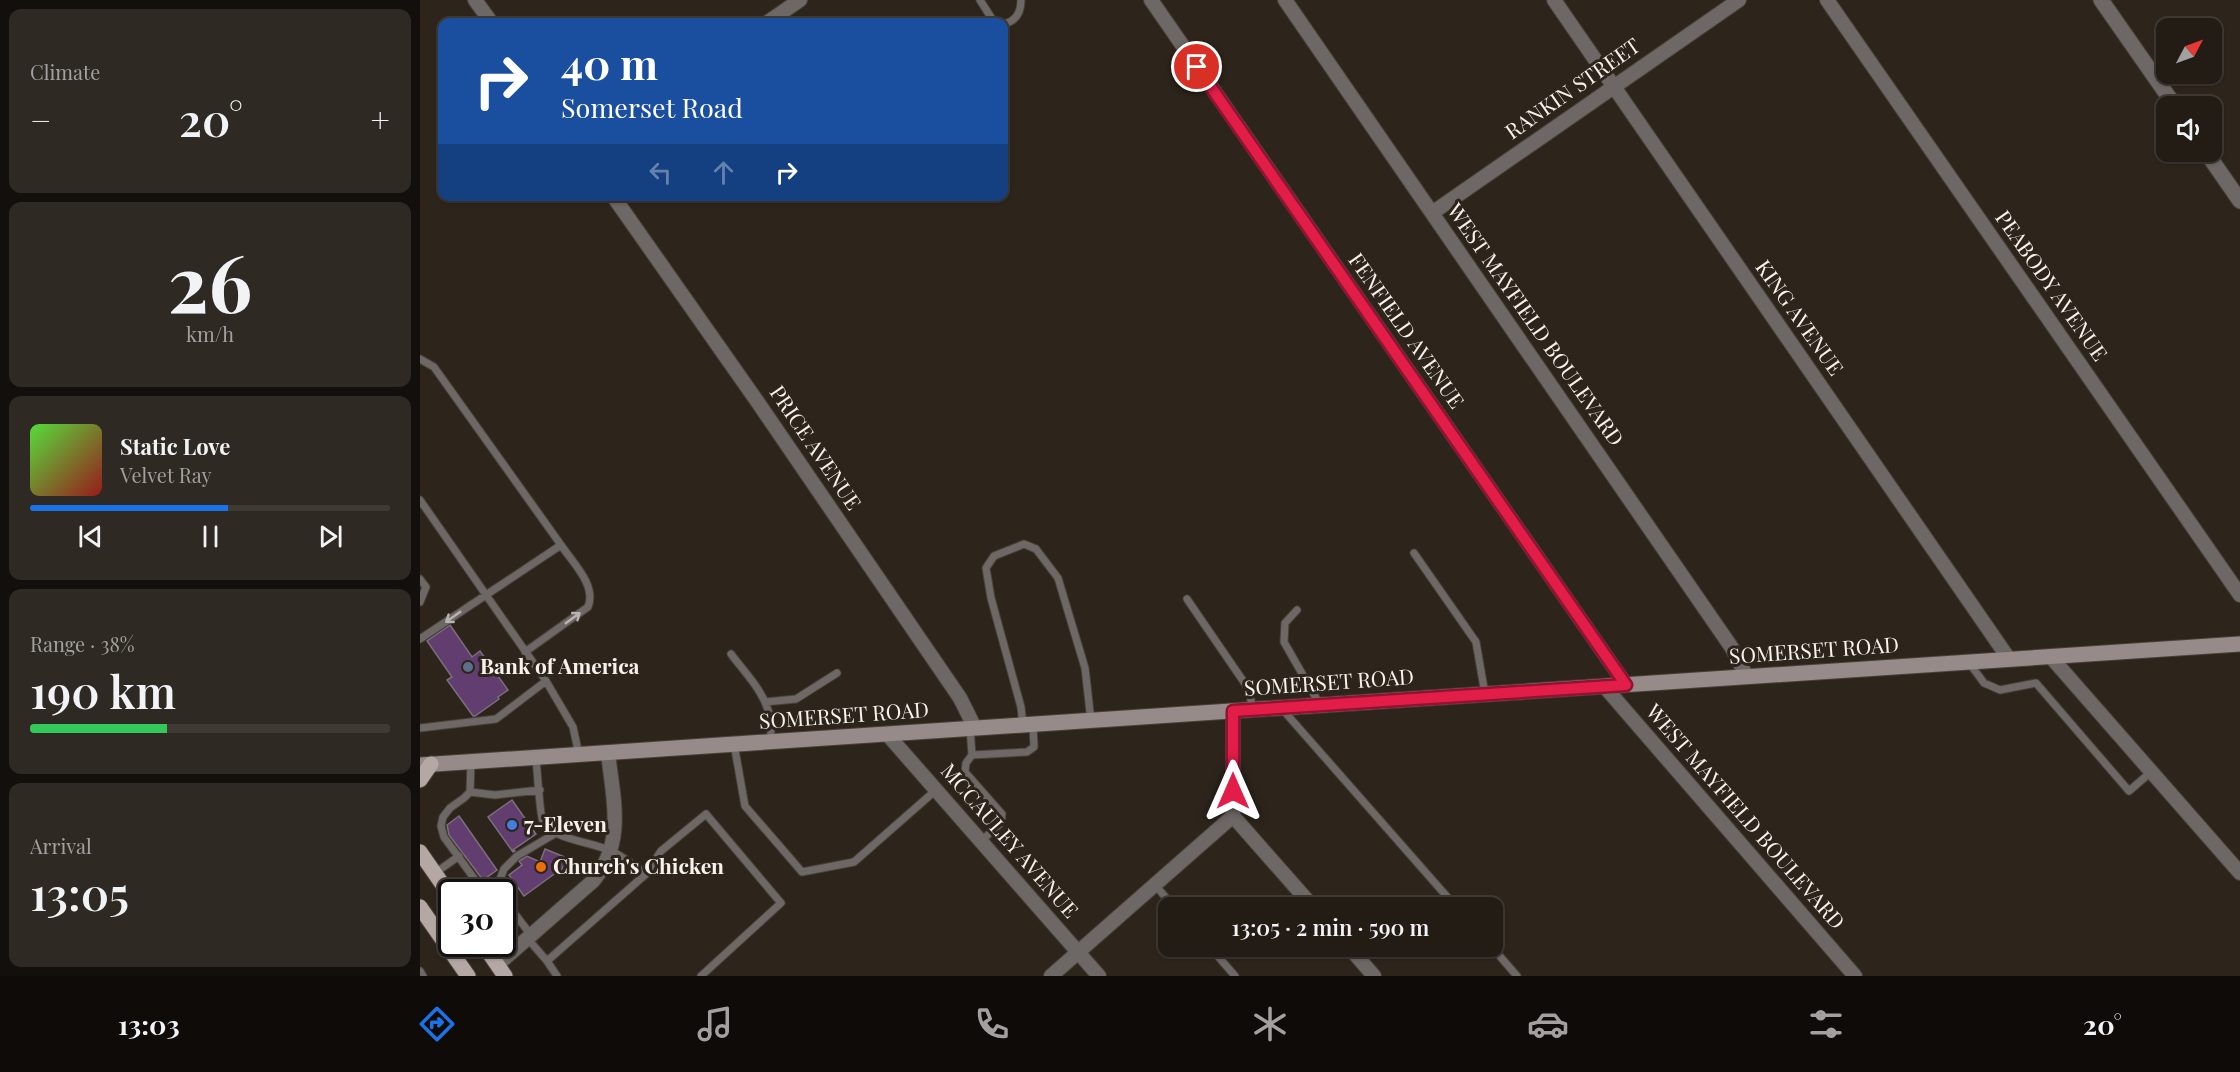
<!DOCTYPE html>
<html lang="en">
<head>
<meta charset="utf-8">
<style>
  :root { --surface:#221c15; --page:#2e2922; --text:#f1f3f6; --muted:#a2a1a0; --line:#3f3a34; --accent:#1a73e8 }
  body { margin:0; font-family:"Playfair Display",serif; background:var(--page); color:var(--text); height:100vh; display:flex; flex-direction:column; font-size:22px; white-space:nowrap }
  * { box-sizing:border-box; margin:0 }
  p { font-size:20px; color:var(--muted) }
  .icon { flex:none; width:33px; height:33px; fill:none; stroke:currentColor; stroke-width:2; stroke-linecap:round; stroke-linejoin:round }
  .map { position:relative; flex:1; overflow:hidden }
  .panel { display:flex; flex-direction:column; gap:9px; padding:9px; background:#130f0c; width:420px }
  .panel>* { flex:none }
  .banner { position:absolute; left:18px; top:18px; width:570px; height:183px; border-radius:12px; box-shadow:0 2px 4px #0004,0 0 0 2px var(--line); background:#1a4fa0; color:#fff; overflow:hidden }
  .needle { width:39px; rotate:49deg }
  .tools { position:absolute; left:1736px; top:18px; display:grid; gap:12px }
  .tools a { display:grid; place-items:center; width:66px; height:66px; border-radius:12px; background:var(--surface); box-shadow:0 2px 4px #0004,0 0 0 2px var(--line); font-size:30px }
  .speed { position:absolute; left:18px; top:879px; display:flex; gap:12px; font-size:30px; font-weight:700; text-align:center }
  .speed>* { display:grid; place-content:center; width:78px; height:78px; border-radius:50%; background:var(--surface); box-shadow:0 2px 4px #0004,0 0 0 2px var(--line); line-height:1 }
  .speed .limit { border:3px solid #111; border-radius:9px; background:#fff; color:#111 }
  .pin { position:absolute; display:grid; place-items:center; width:51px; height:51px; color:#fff; margin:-26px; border:3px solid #fff; border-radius:50%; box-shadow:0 2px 6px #0007 }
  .me { position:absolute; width:66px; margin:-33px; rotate:0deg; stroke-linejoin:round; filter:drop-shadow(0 0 4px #0008) }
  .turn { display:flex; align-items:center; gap:21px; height:126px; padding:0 24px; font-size:27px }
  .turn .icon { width:78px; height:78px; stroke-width:2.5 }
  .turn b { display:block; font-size:42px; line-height:51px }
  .lanes { display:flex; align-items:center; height:57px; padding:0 24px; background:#0003; justify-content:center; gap:30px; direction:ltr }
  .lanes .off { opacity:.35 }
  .big { font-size:45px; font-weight:600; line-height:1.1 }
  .panel .tile { flex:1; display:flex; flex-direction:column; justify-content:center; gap:9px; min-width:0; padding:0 21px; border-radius:12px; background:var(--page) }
  .panel .dial { align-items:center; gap:0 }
  .dial b { font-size:78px; line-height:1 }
  .song { display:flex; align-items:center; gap:18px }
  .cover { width:72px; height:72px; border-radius:9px; background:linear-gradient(135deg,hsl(110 70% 55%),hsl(0 70% 35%)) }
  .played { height:6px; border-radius:3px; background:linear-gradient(90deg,var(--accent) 55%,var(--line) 55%) }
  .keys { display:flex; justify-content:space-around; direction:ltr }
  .heat { display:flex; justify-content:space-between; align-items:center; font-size:33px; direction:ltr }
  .charge { height:9px; border-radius:4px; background:linear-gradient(90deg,#34c759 38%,var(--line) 0) }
  .trip { position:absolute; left:738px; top:897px; width:345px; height:60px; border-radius:12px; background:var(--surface); box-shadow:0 2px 4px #0004,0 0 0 2px var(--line); font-weight:600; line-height:60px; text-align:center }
  .menu { display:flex; height:96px; justify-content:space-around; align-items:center; background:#0e0b08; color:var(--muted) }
  .menu .icon { width:42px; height:42px }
  .menu .selected { color:var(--accent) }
  .menu b { font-size:27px; color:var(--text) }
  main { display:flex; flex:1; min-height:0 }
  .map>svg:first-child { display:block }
  .building { fill:#623d6f; stroke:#79707c; stroke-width:1.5 }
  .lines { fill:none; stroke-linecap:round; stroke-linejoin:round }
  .service-casing { stroke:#494239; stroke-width:9 }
  .minor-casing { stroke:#494239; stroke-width:16 }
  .tertiary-casing { stroke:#494239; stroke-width:17 }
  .secondary-casing { stroke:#494239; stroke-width:17 }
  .primary-casing { stroke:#494239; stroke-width:17 }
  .service { stroke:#6d6765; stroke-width:7 }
  .minor { stroke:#6d6765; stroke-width:14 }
  .tertiary { stroke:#6d6765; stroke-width:15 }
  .secondary { stroke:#968b89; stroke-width:15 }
  .primary { stroke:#b5a7a4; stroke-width:15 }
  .oneway { stroke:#b9b3af }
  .route-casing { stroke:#92132f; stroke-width:15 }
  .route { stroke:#e11d48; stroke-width:10 }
  .service-dot { fill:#5c6f8a; stroke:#2d251c; stroke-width:2 }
  .shop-dot { fill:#3f7fe0; stroke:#2d251c; stroke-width:2 }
  .food-dot { fill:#e8710a; stroke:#2d251c; stroke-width:2 }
  .labels { text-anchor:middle; stroke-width:6; stroke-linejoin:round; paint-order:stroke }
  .street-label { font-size:21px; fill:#f7f2ec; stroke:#2d251c }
  .poi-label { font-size:21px; font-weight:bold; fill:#f7f2ec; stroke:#2d251c; text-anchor:start }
</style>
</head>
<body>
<main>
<section class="panel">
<div class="tile"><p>Climate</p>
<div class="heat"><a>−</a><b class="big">20°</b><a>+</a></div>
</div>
<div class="tile dial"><b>26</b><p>km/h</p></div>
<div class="tile">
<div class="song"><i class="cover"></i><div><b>Static Love</b><p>Velvet Ray</p></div></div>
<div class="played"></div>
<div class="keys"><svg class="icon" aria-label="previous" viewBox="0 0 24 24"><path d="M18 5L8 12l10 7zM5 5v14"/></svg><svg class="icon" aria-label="pause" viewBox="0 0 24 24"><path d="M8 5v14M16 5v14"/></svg><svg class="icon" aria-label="next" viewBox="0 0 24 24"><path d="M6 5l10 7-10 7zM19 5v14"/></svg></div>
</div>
<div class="tile"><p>Range · 38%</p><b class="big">190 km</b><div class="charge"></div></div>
<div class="tile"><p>Arrival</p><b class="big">13:05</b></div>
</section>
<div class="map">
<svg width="1820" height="976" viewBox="0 0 1820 976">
  <rect width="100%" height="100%" fill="#2d251c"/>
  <!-- building -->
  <path class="building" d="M30 625 52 657 60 651 88 690 78 697 79 699 55 716H53L27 680 32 677 7 641Z
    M92 800 116 834 93 850 95 851 93 852 68 817Z
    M39 816 77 870 63 880 29 835 27 825Z
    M125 849 147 858 140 873 137 872 104 896 89 875 102 865 99 861 107 856 120 862Z"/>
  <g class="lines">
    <defs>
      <path id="service" d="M560 0 574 22
        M584 24C596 21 601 13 601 0
        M0 359 14 367 141 545 0 639
        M0 500 126 681 76 719 0 728
        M994 553 1056 642 1065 694
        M0 579 6 587 0 602
        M767 599 828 688 833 709
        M877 610 865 623 864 642 900 705
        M105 652 168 607C177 585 152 562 141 545
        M311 654C325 673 346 693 350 718 351 726 351 734 351 742
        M1550 664 1564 683 1580 690 1616 683 1709 791 1731 772
        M126 681 153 727 159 755
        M345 702 376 699 417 673
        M863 710 1037 908
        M603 725 601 707 571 598 566 568 574 556 604 544 616 549 638 578 665 668 671 721
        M550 728 552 755 546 763 545 772 582 814 581 823 561 841
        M314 744 325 806 382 872 434 862 516 790
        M552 755 607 752 614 747 613 724
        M116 758C117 768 120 817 123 822 137 841 170 841 191 851 203 856 214 866 226 874L127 961 137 976
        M51 762 50 792 44 798 30 808 23 817 21 826 24 837 64 892
        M50 792 75 795 120 790
        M15 873 39 856
        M226 874 241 851 286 814 361 903 281 976
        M735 885 755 908
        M75 892 84 869 97 856 136 833
        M82 904 91 909 111 935
        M107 938 127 961
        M789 946 815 976
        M1071 946 1097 976
        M0 971 3 976"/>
      <path id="minor" d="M55 0 71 22
        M731 0 1206 685
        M865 0 1312 648 1327 677
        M1134 0 1589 659
        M1407 0 1820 595
        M348 22 380 0
        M193 196 339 404 540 698 555 728
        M1012 213 1319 0
        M1630 656 1820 873
        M1184 686 1435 976
        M813 711V816L894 908
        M467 734 679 976
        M928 946 954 976
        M77 965 173 881C206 842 193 799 188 753
        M631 976 813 816"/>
      <path id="tertiary" d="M1681 0 1755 106
        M1786 152 1820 201"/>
      <path id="secondary" d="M0 765 1820 644"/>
      <path id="primary" d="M0 780 11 764
        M0 852 32 898
        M0 907 48 976
        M63 944 85 976"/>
    </defs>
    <!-- service casing -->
    <use href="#service" class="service-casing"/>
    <!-- minor casing -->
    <use href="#minor" class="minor-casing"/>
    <!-- tertiary casing -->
    <use href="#tertiary" class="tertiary-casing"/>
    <!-- secondary casing -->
    <use href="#secondary" class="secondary-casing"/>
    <!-- primary casing -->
    <use href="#primary" class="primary-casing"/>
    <!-- service -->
    <use href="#service" class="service"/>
    <!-- minor -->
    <use href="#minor" class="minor"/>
    <!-- tertiary -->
    <use href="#tertiary" class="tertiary"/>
    <!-- secondary -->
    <use href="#secondary" class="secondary"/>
    <!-- primary -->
    <use href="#primary" class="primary"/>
  </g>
  <!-- one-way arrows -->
  <defs><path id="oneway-shaft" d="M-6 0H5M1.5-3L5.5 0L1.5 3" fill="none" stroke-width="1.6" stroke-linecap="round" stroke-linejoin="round" transform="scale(1.5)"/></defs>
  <g class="oneway">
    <use href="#oneway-shaft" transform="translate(33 617) rotate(145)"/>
    <use href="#oneway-shaft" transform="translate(153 618) rotate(-36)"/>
  </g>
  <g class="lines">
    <defs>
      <path id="route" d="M777 67 1206 685 813 711V791"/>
    </defs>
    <!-- route casing -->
    <use href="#route" class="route-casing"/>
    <!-- route -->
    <use href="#route" class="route"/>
  </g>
  <!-- markers -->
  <circle class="service-dot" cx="48" cy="667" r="6"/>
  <circle class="shop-dot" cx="92" cy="825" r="6"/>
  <circle class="food-dot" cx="121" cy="867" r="6"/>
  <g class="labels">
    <!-- street labels -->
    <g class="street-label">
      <text transform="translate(1153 89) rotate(-35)" y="7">RANKIN STREET</text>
      <text transform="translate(1631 286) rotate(55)" y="7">PEABODY AVENUE</text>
      <text transform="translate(1379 318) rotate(55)" y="7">KING AVENUE</text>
      <text transform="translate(1115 325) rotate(55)" y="7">WEST MAYFIELD BOULEVARD</text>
      <text transform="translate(986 331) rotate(55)" y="7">FENFIELD AVENUE</text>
      <text transform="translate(395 448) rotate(56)" y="7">PRICE AVENUE</text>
      <text transform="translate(1394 651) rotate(-4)" y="7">SOMERSET ROAD</text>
      <text transform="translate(909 683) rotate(-4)" y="7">SOMERSET ROAD</text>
      <text transform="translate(424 716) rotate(-4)" y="7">SOMERSET ROAD</text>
      <text transform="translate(1325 817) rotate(49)" y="7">WEST MAYFIELD BOULEVARD</text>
      <text transform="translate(589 841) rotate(49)" y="7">MCCAULEY AVENUE</text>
    </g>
    <!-- poi labels -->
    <g class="poi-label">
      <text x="60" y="674">Bank of America</text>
      <text x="104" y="832">7-Eleven</text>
      <text x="133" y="874">Church's Chicken</text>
    </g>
  </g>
</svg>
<div class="tools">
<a><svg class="needle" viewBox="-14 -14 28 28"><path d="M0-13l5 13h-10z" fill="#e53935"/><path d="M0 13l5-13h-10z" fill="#a2a1a0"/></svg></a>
<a><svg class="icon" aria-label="sound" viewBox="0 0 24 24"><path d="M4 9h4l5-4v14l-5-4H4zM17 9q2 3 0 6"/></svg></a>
</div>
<div class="speed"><div class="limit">30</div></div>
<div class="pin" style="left:777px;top:67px;background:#d93025"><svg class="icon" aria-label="arrive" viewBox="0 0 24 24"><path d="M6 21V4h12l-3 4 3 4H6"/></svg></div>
<svg class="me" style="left:813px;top:791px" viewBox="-20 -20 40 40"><path d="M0-17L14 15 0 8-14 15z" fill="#e11d48" stroke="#fff" stroke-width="4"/></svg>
<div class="trip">13:05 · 2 min · 590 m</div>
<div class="banner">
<div class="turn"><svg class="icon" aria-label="right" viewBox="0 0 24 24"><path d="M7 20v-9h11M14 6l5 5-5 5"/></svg><div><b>40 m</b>Somerset Road</div></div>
<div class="lanes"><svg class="icon off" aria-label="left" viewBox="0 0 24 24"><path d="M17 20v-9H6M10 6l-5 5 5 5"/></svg><svg class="icon off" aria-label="ahead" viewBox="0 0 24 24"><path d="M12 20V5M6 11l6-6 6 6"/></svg><svg class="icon" aria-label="right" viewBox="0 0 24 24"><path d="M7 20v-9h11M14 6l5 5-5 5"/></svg></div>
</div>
</div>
</main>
<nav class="menu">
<b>13:03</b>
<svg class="icon selected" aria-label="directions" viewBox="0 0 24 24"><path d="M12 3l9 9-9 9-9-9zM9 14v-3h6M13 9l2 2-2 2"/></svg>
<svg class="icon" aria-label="music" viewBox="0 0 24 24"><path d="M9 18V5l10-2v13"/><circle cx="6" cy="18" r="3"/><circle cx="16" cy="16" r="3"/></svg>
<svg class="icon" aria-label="phone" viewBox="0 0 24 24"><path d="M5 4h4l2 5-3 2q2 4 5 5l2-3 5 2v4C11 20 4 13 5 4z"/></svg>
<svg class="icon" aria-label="climate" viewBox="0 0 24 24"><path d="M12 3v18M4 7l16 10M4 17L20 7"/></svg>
<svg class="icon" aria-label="car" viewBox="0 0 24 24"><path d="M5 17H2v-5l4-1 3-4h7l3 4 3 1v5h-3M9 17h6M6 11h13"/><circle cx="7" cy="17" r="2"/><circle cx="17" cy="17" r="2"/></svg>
<svg class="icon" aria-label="filters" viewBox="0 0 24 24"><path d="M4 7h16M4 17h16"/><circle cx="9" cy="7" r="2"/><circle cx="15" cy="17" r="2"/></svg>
<b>20°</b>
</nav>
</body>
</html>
